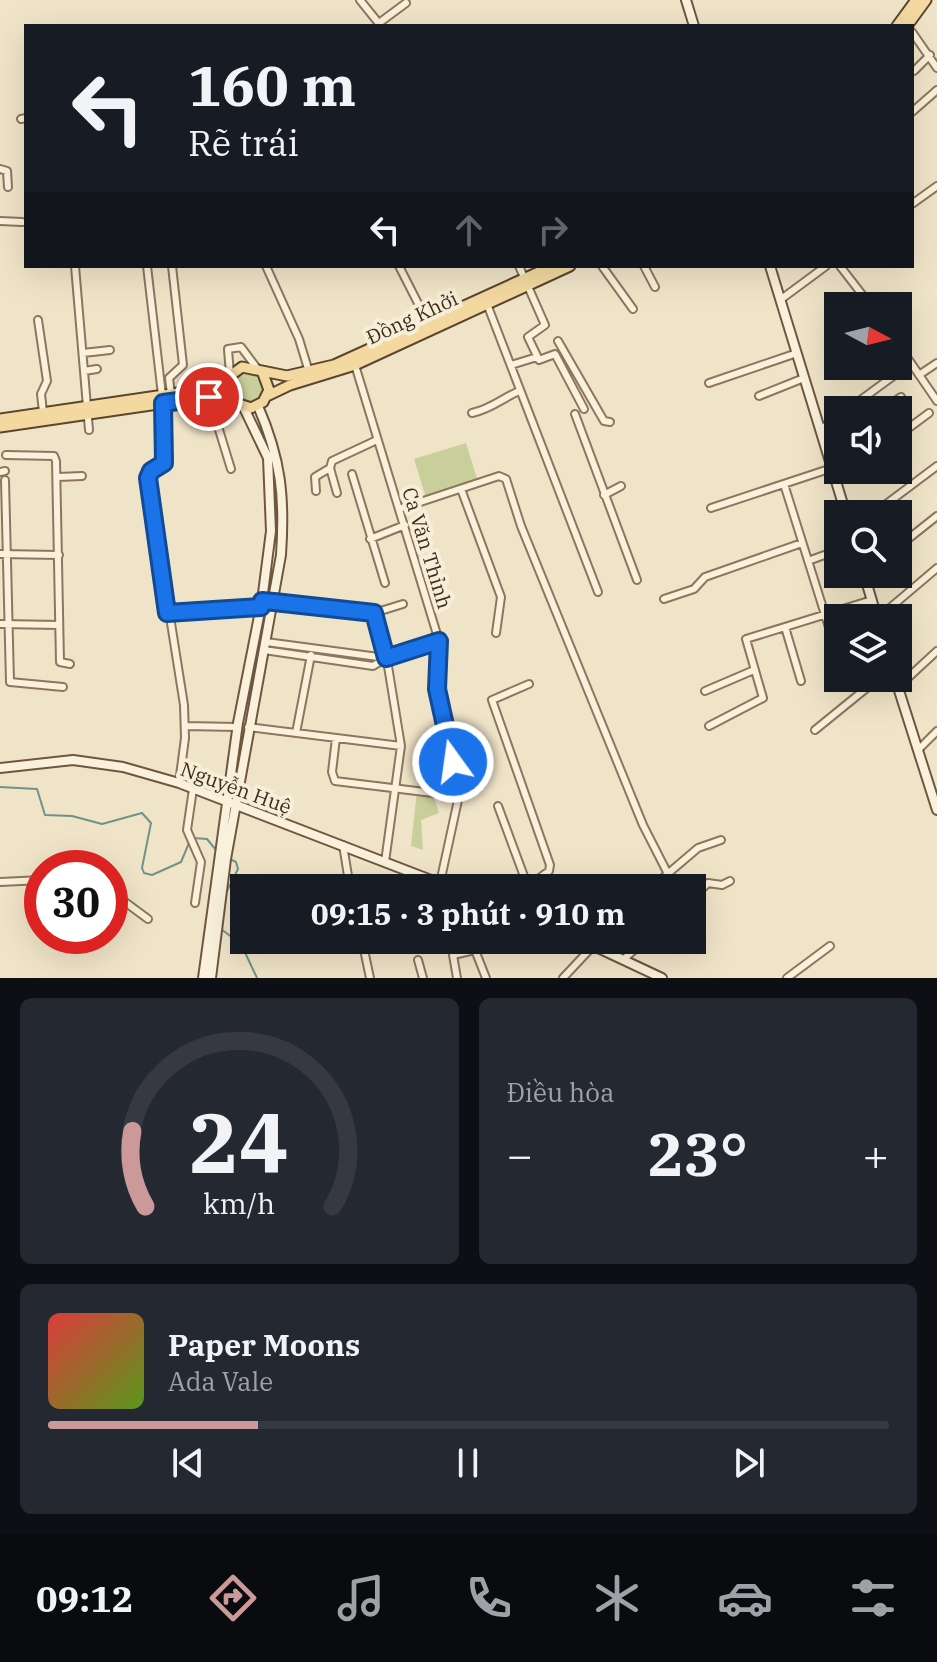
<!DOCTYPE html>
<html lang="vi">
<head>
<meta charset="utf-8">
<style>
  :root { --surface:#171b24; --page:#242831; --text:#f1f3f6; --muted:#9ea1a6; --line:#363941; --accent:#cc999b }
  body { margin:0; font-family:"IBM Plex Serif",serif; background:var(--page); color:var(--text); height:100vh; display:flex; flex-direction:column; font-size:30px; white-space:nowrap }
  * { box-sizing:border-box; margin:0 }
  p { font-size:26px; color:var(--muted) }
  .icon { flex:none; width:44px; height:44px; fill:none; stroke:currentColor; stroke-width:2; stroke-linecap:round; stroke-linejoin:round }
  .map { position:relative; height:978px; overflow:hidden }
  .sheet { display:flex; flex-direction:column; gap:20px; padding:20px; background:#0d0f14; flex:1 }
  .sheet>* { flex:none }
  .hud { position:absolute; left:24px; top:24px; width:890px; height:244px; border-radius:0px; box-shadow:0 8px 32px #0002; background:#171b24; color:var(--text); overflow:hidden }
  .needle { width:52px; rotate:97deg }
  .fabs { position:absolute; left:824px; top:292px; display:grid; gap:16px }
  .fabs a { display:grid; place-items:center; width:88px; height:88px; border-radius:0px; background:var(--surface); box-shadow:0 8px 32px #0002; font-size:40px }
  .speed { position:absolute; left:24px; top:850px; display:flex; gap:16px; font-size:40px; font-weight:700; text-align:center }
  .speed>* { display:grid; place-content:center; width:104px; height:104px; border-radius:50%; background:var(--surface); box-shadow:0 8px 32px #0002; line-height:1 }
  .speed .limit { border:12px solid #d22; background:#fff; color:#111 }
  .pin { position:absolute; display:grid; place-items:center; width:68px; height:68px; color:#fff; margin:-34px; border:4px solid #fff; border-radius:50%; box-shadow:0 2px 8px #0007 }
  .me { position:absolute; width:88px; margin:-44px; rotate:346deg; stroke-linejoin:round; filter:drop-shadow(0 0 6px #0008) }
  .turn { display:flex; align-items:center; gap:28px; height:168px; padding:0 32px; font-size:36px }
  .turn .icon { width:104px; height:104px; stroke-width:2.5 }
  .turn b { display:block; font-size:56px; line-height:68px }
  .lanes { display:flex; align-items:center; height:76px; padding:0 32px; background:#0003; justify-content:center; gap:40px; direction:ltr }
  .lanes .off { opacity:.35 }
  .big { font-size:60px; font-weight:800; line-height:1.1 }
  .sheet .tile { flex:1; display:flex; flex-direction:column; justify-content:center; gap:12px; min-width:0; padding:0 28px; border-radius:12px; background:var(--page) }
  .sheet .dial { align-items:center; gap:0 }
  .dial svg { height:208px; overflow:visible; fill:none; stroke:var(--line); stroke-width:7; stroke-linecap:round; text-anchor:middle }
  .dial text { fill:var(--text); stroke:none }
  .song { display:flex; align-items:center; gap:24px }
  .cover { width:96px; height:96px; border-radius:12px; background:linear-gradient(135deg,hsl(0 70% 55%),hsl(90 70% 35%)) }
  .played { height:8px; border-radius:4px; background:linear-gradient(90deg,var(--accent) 25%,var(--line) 25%) }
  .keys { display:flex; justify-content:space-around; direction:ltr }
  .heat { display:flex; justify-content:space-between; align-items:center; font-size:44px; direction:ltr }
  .sheet .tiles { flex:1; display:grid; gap:20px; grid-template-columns:1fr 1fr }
  .tile:last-child { grid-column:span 2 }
  .trip { position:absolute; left:230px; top:874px; width:476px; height:80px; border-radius:0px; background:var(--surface); box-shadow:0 8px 32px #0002; font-weight:800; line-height:80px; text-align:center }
  .tab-bar { display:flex; height:128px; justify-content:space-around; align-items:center; background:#090b0e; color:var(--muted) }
  .tab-bar .icon { width:56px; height:56px }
  .tab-bar .selected { color:var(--accent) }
  .tab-bar b { font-size:36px; color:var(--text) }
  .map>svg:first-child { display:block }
  .green { fill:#c9cf9b }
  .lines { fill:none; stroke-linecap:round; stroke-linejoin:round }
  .stream { stroke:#6f938a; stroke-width:2 }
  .street-casing { stroke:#8d765c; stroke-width:10 }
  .secondary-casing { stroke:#6f573f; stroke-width:12 }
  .primary-casing { stroke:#5b4430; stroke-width:13 }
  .street { stroke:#faf1dc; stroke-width:6 }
  .secondary { stroke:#faf1dc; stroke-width:8 }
  .primary { stroke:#f3d9a0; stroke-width:9 }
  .route-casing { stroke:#114b97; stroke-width:20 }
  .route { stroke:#1a73e8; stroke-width:14 }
  .labels { text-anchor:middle; stroke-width:8; stroke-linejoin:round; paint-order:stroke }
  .street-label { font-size:20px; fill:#3d2e20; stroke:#f7eed8 }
</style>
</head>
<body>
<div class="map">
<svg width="937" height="978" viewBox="0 0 937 978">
  <rect width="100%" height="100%" fill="#f0e4c8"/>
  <!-- green -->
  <path class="green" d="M233 387a15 15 0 1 1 30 0a15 15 0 1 1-30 0Z
    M466 443 478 482 426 498 414 459Z
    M421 754 439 813 421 820 423 850 411 846Z"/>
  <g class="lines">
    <!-- stream -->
    <path class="stream" d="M0 787 37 789 45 815 72 816 102 824 142 813 151 823 142 868 144 873 152 875 181 862 189 843
      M193 838 207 839 216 850
      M225 895 238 869 236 862 228 858
      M221 929 241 944 257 978"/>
    <defs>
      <path id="street" d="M360 0 381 26
        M379 23 406 3
        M912 32 937 68
        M914 71 930 55
        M912 112 937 90
        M21 119 26 118
        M0 169 7 171 8 187
        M912 204 937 186
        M0 221 22 222
        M75 266 89 430
        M147 266 162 395
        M266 266 299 339 309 372
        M399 266 427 321
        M519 266 545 325 528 337 539 360 555 354 584 409
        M602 266 633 309
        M644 266 655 287
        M840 266 871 306
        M780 300 826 266
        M487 304 598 592
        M38 320 47 381 41 394 43 412
        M558 341 604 421 610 422
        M898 344 937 401
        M83 353 110 350
        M355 365 439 641 437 689 460 791 440 883
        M511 365 537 357
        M84 371 97 369
        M230 375 228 349 241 347 256 367
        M919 375 937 363
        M709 383 797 353
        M171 394 169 378 183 365 172 266
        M759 396 804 378
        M209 397 231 469
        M163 403 164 463 151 471 148 478 184 705 185 738 179 783
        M847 410 911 363
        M881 410 901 397
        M472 413C491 409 501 399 519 391
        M575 414 637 580
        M820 430 838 417
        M898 436 929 413
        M825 447 838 439
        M6 455 54 456 56 461 60 662 70 664
        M0 472 5 471
        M352 474 385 583
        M58 477 82 476
        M5 480 10 682 63 687
        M836 480 851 470
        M784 484 838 656
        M461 489 501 597 496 633
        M316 491 315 477 330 468
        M337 493 330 468 332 461 377 440
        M604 495 621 486
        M711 508 832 468
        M399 509 499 476 506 479 521 526 643 825 668 874
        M873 514 937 466
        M370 539 405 525
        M898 547 937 516
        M0 554 59 555
        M808 561 838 550
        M664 599 694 589 705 577 802 543
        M268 601 374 613 403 604
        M167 613 261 607
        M374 613 387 660 401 746 385 862
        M878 618 937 568
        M0 624 59 625
        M785 627 801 681
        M266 642 386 658
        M264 650 373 666 386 658 439 641
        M898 687 937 651
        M705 691 754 670
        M185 726 237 727
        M709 726 763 698 746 639 872 600
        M248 727 401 746
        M815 730 879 678
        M296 733 311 655
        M336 738 332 772 335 781 433 793
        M918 750 937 731
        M193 789 187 830 201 862 195 903
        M498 806 528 887
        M343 845 350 888
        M0 882 42 880
        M526 888 549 871 550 865 492 700 529 684
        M651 888 698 848 721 840
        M692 898 708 883 722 885 730 881
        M110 901 125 902 148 919
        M334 940 362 942
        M362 940 370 978
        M624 959 645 940
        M418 960 423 978
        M457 978 453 955 475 950
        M486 978 475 950 493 940
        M563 978 594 945
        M787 978 830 946"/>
      <path id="secondary" d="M686 0 694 26
        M770 266 846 514
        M864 574 877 618
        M895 678 937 810
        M0 768 73 760 123 767 179 783 452 888
        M581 940 662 978
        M203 978 238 723 262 601 271 531 268 458 244 408
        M211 978 226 859 281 555C285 497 281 459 258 406"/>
      <path id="primary" d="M897 26 916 0
        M907 26 926 0
        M267 396 290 385 355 365 570 266
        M0 419 205 389 218 385 242 367 287 376 334 365 552 266
        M0 427 206 397 221 398 251 408 263 402 269 390 262 371"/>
    </defs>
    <!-- street casing -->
    <use href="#street" class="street-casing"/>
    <!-- secondary casing -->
    <use href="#secondary" class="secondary-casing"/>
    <!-- primary casing -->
    <use href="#primary" class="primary-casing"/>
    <!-- street -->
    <use href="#street" class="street"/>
    <!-- secondary -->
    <use href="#secondary" class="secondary"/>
    <!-- primary -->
    <use href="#primary" class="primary"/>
  </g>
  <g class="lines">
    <defs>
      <path id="route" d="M209 397 163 403 164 463 151 471 148 478 167 613 261 607 262 601 274 602 374 613 386 658 439 641 437 689 453 762"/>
    </defs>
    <!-- route casing -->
    <use href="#route" class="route-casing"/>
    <!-- route -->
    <use href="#route" class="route"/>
  </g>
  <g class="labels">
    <!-- street labels -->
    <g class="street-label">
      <text transform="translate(412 318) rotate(-25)" y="7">Đồng Khởi</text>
      <text transform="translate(427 548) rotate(73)" y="7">Ca Văn Thỉnh</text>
      <text transform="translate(236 788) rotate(20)" y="7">Nguyễn Huệ</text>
    </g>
  </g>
</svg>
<div class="fabs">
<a><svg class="needle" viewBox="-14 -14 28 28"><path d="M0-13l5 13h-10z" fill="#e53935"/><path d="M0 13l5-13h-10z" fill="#9ea1a6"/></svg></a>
<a><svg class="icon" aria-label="sound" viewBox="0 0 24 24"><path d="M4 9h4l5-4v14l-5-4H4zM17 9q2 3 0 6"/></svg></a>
<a><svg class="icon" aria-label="search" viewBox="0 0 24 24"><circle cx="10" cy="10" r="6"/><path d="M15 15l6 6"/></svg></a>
<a><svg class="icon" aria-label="layers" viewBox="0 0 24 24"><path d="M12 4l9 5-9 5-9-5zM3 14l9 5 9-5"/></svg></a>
</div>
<div class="speed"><div class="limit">30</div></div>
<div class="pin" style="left:209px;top:397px;background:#d93025"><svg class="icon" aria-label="arrive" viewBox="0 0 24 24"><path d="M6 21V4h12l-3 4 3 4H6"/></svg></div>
<svg class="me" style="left:453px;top:762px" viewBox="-20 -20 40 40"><circle r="17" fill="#1a73e8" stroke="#fff" stroke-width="3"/><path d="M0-11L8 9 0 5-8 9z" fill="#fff"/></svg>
<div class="trip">09:15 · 3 phút · 910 m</div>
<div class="hud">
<div class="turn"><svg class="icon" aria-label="left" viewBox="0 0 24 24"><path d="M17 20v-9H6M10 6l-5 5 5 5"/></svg><div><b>160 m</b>Rẽ trái</div></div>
<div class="lanes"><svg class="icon" aria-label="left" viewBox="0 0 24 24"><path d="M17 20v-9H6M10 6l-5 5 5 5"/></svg><svg class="icon off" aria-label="ahead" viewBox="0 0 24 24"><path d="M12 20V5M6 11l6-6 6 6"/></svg><svg class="icon off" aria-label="right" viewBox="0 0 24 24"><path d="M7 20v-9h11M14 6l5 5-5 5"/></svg></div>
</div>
</div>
<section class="sheet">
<div class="tiles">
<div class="tile dial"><svg viewBox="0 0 100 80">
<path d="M14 69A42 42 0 1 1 86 69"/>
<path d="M14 69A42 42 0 0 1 9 40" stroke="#cc999b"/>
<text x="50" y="56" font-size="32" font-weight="700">24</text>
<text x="50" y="72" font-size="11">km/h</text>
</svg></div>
<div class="tile"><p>Điều hòa</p>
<div class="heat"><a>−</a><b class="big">23°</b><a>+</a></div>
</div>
<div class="tile">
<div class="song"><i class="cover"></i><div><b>Paper Moons</b><p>Ada Vale</p></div></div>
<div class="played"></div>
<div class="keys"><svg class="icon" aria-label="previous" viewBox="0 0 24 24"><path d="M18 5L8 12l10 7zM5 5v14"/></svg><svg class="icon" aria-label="pause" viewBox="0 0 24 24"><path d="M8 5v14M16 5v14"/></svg><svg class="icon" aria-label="next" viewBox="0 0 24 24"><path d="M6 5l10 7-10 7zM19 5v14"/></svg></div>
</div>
</div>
</section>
<nav class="tab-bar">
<b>09:12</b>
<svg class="icon selected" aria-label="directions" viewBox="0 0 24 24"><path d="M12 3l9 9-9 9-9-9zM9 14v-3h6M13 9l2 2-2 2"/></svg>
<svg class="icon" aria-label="music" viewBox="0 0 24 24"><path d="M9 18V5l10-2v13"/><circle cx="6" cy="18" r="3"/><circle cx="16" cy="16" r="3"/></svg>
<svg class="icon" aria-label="phone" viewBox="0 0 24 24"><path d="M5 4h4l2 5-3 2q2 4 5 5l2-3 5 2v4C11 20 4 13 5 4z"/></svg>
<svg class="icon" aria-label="climate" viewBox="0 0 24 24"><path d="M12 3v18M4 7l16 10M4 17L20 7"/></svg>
<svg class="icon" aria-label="car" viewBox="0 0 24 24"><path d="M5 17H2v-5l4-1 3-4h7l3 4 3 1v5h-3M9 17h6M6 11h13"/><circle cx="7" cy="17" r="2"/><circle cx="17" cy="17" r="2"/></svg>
<svg class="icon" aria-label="filters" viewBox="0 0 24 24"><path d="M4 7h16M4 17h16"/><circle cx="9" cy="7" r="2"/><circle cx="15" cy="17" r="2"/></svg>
</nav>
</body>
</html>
